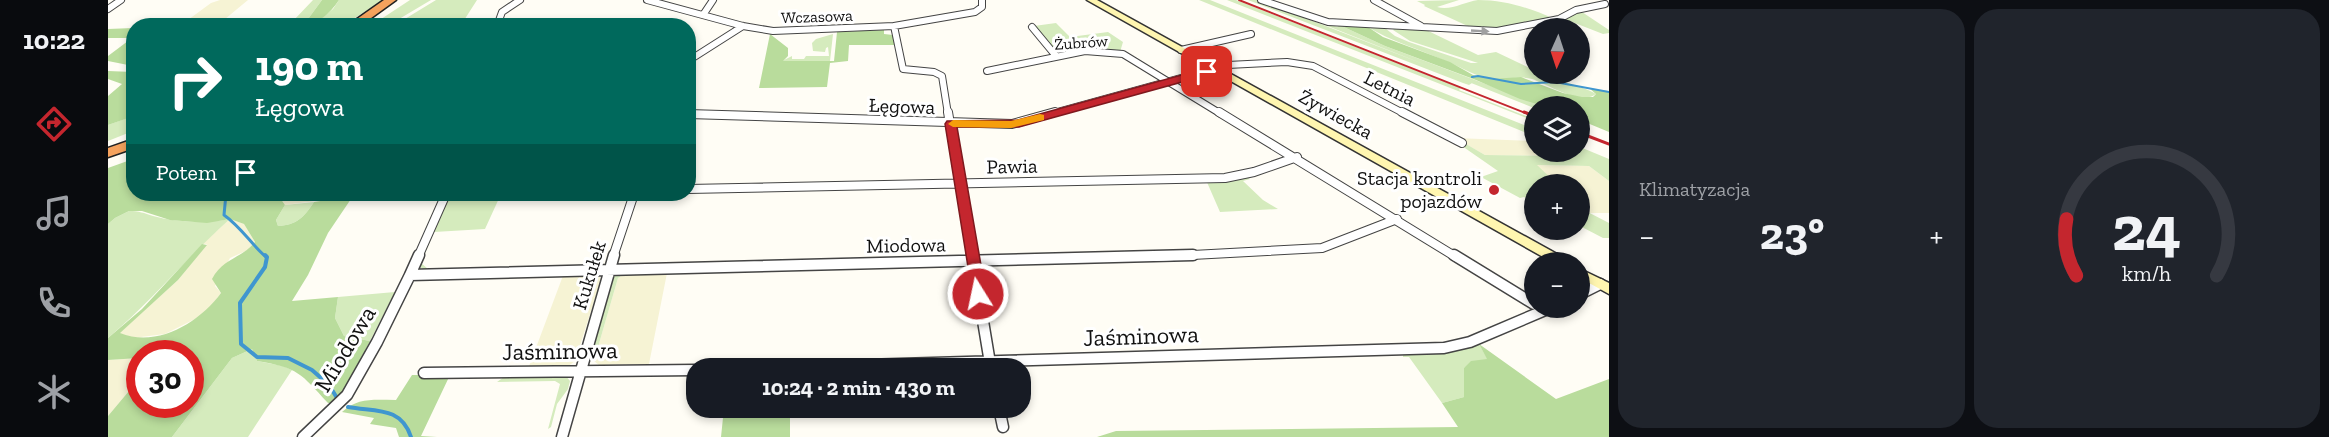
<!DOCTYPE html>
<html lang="pl">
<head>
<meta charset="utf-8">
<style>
  :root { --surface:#171b24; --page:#20242c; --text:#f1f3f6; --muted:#9ea1a6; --line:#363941; --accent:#c4262e }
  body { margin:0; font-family:"Zilla Slab",serif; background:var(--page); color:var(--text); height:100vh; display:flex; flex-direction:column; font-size:22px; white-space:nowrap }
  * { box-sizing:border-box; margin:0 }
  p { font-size:20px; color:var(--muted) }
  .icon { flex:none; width:33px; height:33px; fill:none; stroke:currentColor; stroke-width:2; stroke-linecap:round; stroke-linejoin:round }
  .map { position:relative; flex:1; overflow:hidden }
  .drawer { display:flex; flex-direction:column; gap:9px; padding:9px; background:#0d0f14; width:720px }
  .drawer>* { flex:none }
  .top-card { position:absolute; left:18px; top:18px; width:570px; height:183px; border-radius:24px; box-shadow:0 3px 9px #0003; background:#00695c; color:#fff; overflow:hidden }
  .needle { width:39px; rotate:183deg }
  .fabs { position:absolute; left:1416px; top:18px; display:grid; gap:12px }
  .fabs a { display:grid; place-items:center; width:66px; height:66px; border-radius:50%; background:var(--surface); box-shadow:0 3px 9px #0003; font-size:30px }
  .speed { position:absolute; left:18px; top:340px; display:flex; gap:12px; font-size:30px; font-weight:700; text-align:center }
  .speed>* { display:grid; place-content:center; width:78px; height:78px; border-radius:50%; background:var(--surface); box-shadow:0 3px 9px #0003; line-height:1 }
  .speed .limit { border:9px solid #d22; background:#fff; color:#111 }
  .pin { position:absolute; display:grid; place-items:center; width:51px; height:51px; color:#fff; margin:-26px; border-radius:12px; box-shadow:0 3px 9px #0006 }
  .me { position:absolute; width:66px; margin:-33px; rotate:350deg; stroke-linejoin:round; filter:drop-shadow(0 0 4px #0008) }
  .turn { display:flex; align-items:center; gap:21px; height:126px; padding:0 30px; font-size:27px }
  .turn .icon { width:78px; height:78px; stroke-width:2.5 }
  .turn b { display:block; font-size:42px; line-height:51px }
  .then { display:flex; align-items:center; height:57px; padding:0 30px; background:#0003; gap:12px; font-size:22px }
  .big { font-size:45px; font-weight:700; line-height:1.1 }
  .drawer .card { flex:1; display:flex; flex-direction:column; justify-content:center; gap:9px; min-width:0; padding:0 21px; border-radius:24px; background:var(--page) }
  .drawer .dial { align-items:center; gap:0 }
  .dial svg { height:156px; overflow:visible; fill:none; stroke:var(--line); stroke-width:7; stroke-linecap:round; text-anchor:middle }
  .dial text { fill:var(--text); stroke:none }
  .heat { display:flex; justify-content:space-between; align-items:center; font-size:33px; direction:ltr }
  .drawer .tiles { flex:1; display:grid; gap:9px; grid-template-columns:repeat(2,1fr) }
  .trip { position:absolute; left:578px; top:358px; width:345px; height:60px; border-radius:24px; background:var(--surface); box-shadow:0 3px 9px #0003; font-weight:700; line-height:60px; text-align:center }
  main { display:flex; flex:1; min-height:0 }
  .dock { display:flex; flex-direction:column; width:108px; justify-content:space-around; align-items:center; background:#090b0e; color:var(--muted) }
  .dock .icon { width:42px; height:42px }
  .dock .current { color:var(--accent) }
  .dock b { font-size:27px; color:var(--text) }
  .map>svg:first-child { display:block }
  .farmland { fill:#f6f3d4 }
  .green { fill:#d5ebbd }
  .forest { fill:#b9dc9c }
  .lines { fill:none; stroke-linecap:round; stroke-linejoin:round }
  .stream-far2 { stroke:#3f96cf; stroke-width:2 }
  .stream-far1 { stroke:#3f96cf; stroke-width:3 }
  .stream { stroke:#3f96cf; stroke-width:4 }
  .street-far2-casing { stroke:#444; stroke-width:8 }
  .street-far1-casing { stroke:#444; stroke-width:10 }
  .street-casing { stroke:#444; stroke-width:13 }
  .secondary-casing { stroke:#333; stroke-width:3 }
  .highway-casing { stroke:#222; stroke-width:3 }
  .street-far2 { stroke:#fff; stroke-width:6 }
  .street-far1 { stroke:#fff; stroke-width:8 }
  .street { stroke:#fff; stroke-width:10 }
  .secondary { fill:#fff6b0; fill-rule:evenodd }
  .highway { fill:#f5a25d; fill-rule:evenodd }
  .rail-far1 { stroke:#c4262e; stroke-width:2 }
  .rail { stroke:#c4262e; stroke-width:3 }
  .oneway { fill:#a0a0a0 }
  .route { fill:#c4262e; stroke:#7f191e; stroke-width:1.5 }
  .slow { fill:#f59e0b }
  .poi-dot { fill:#c4262e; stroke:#fff; stroke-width:2 }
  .labels { text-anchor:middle; stroke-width:6; stroke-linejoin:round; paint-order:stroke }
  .far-street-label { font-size:16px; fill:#111; stroke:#fff }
  .street-label { font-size:20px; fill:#111; stroke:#fff }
  .poi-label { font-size:20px; fill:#111; stroke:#fff; text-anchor:end }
  .near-street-label { font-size:24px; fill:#111; stroke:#fff }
</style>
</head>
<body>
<main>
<nav class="dock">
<b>10:22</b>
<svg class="icon current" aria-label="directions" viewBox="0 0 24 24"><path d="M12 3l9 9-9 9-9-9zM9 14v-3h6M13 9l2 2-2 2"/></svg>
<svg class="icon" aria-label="music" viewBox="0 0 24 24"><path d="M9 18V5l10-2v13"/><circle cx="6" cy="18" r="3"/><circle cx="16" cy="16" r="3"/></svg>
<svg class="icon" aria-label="phone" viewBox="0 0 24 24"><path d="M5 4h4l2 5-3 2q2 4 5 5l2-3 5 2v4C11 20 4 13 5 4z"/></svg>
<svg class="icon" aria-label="climate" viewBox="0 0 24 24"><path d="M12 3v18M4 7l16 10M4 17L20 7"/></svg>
</nav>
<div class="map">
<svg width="1501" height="437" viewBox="0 0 1501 437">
  <rect width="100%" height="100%" fill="#fffdf5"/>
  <!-- farmland -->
  <path class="farmland" d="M112 0H140L111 24 73 25 103 3Z
    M1347 138 1426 141V152H1451L1461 156 1377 155Z
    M1428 165 1481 166 1501 181V213H1482L1472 208V184H1449Z
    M145 194H247L245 196 177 205 170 195Z
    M122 219 136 224 147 242 140 250 122 258 107 286 113 293 105 304 91 317 57 334 25 338 11 333 70 280 99 244H94Z
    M456 273 490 274 493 280 467 361 459 367 420 369Z
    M559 273 541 364 491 365 486 361 510 278 516 274Z
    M31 358V379L0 416V360Z"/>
  <!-- green -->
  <path class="green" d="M205 0H214L200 19 191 25 84 26 185 21Z
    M231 0H275L236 25 204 26 225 9Z
    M302 0H323L281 25H264Z
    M328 0H369L353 25H287Z
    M1091 0H1102L1426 129V136Z
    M1119 0H1128L1353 88 1351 90 1426 119V121Z
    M1140 0H1151L1364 83 1361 85 1355 83Z
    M1351 0 1329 7C1343 11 1356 2 1370 0 1398 0 1421 8 1447 19L1404 28H1364L1316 6 1317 5 1309 1Z
    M1471 10 1501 30V33L1495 34 1454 18Z
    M1207 21 1230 27 1227 23 1277 46 1436 106 1426 108Z
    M948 23 962 37 1000 32 1015 42 1012 52 946 50 926 26Z
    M1257 25 1277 28 1287 36 1301 42 1363 63H1370L1302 41 1285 30 1288 26 1312 27 1370 55 1388 52 1426 70V74C1434 74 1482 89 1488 94 1473 106 1439 84 1424 79 1410 75 1397 81 1383 79 1367 76 1355 68 1340 62 1312 49 1283 42 1257 25Z
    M725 34 722 61H674L684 56V59H696L698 56H721L720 47 718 48 717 52 705 51 704 43 708 39Z
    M25 116V131L0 141V125Z
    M1358 144 1377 155 1459 156 1451 152H1472V147L1501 159V181L1481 166 1429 165 1449 184H1426V202L1416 197 1412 198 1373 177 1390 171 1354 146Z
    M1139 177 1142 179 1135 181 1155 200 1170 209 1112 212 1098 180Z
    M342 194H344L343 198 387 196 393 194 377 229 326 232 313 263 320 269 317 270 310 266Z
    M206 202C196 217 189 225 170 226L168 220 177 205Z
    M1472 208 1501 223V238H1495L1472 226Z
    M21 211C31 211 36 213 45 216 69 223 97 223 122 219 79 257 44 301 0 338V224L7 218Z
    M508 274H516L510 278 486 361 479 359 504 278Z
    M287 292 262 341 236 336 227 318 230 297Z
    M1371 344 1380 360 1356 368V397L1334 403 1301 357H1295V355L1345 350Z
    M144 349 149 361 175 366 184 370 140 437H64L124 358Z
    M457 375 462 381 460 389 449 404 443 427 440 429 452 384 447 381 389 382 396 377Z"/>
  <!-- forest -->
  <path class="forest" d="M214 0H231C221 15 208 26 191 25L200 19Z
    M1227 23 1257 25 1275 37 1342 62 1365 75 1384 79 1413 77 1455 93 1474 97H1485L1488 94 1482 89 1501 91V132L1472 120V106H1436L1412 99 1368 80 1277 46Z
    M25 28V66L0 61V56L24 38H0V29Z
    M776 30V34L785 35 787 45H741L740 61 722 63 719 87 651 88 662 34 680 48V56L675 61H726L729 32Z
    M0 71 25 72 26 116 0 125V96L14 84 0 79Z
    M25 159 26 194 170 195 177 205 168 220 170 226C189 225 196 217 206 202L245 196 220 233 200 275 184 301 230 297 227 318 236 336 262 341 235 392 224 403H220C192 373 191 368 149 361L144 349 124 358 64 437H0V416L31 379 32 405H82V354H32L31 358 0 360V338L34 309 94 244 99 245 70 280 12 333C49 348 91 323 113 293L104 279C115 258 133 259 147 242L136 224 122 219 99 223 62 220 34 211H21L7 218 0 224V168Z
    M1371 344 1448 399 1501 379V437H989L1008 431 1350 427 1334 403 1356 397V368L1363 361 1379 359Z
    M304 375H342L313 436 329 437H291L288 428 262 424 266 418 234 412C250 397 267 400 288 400Z
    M616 408H682V437H613Z"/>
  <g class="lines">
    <!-- stream-far2 -->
    <path class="stream-far2" d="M1364 77 1370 76 1413 84 1447 82 1501 92"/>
    <!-- stream-far1 -->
    <path class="stream-far1" d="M118 194 116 215C133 227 143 244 158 257"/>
    <!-- stream -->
    <path class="stream" d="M157 255 159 257 157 267 132 303 133 344 149 357 180 358 204 370 221 385 229 398
      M240 407C267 412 293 406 303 437"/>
    <defs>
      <path id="street-far2" d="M539 0 635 26 665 31 786 26 867 12 874 7V0
        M1153 0 1220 22 1389 31 1451 19 1468 10 1497 4
        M1266 0 1313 26
        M0 9 13 0
        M595 15 605 0
        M389 26 394 12 412 0
        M786 26 795 69 826 72 834 76 840 114
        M924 27 948 56
        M1073 50 1143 34
        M580 61 635 26
        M879 71 977 51 1015 54 1113 114
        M942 114 1120 65 1179 62 1205 66 1297 114"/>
      <path id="street-far1" d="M840 112 864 257
        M1111 112 1348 257
        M1294 112 1354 143
        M580 114 904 124 947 112
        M580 189 1117 178 1146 172 1189 157
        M310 257 338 194
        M505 257 526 194
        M1047 257 1214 248 1289 219"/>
      <path id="street" d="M311 255 302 275 1085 255
        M864 255 883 369
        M1346 255 1426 304
        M1472 294 1492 284
        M618 369 1336 348 1362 342 1442 308
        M316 373 588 370
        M891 408 895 427
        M195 437 239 395 269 342 302 275
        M454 437 506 255"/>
      <path id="secondary" d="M979 0H989L1458 259 1459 262H1444Z
        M1472 269 1501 283V294L1472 278Z"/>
      <path id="highway" d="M276 0H288L252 26H239Z
        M26 139V148L0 157V148Z"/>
    </defs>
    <!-- street-far2 casing -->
    <use href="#street-far2" class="street-far2-casing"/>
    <!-- street-far1 casing -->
    <use href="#street-far1" class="street-far1-casing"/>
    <!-- street casing -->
    <use href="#street" class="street-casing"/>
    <!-- secondary casing -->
    <use href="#secondary" class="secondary-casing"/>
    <!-- highway casing -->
    <use href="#highway" class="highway-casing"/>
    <!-- street-far2 -->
    <use href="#street-far2" class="street-far2"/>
    <!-- street-far1 -->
    <use href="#street-far1" class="street-far1"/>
    <!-- street -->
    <use href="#street" class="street"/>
    <!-- secondary -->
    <use href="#secondary" class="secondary"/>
    <!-- highway -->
    <use href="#highway" class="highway"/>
    <!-- rail-far1 -->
    <path class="rail-far1" d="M1131 0 1420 114"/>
    <!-- rail -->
    <path class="rail" d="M1416 112 1426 116
      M1472 133 1501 144"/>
  </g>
  <!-- one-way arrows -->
  <defs><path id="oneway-solid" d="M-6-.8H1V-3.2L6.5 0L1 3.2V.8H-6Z" transform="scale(1.5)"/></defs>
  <use class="oneway" href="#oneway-solid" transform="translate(1372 31) rotate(3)"/>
  <!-- route -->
  <path class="route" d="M1099 68 1104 72 1103 74 911 127H849L878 294 870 299 865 298 837 124 839 121 910 120Z"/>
  <!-- slow -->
  <path class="slow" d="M932 114 936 115V120L903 128 845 127 840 124 845 120 903 121Z"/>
  <!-- markers -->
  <circle class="poi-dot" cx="1386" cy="190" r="6"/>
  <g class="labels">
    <!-- far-street labels -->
    <g class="far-street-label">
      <text transform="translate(709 16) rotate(-2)" y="6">Wczasowa</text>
      <text transform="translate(973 42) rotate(-4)" y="6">Żubrów</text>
    </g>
    <!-- street labels -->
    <g class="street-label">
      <text transform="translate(1282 88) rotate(27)" y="7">Letnia</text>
      <text transform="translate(794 106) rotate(2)" y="7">Łęgowa</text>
      <text transform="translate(1228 114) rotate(29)" y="7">Żywiecka</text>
      <text transform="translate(904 166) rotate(-1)" y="7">Pawia</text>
      <text transform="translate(798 245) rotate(-1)" y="7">Miodowa</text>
      <text transform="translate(481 275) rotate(-73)" y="7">Kukułek</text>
    </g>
    <!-- poi labels -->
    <g class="poi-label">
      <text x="1374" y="185">Stacja kontroli<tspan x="1374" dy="23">pojazdów</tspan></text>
    </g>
    <!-- near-street labels -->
    <g class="near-street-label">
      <text transform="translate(1033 336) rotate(-2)" y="8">Jaśminowa</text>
      <text transform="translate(237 349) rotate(-59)" y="8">Miodowa</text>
      <text transform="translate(452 351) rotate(-1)" y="8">Jaśminowa</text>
    </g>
  </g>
</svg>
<div class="fabs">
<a><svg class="needle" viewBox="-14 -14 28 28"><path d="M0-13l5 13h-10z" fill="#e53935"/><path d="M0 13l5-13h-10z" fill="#9ea1a6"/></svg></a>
<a><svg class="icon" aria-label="layers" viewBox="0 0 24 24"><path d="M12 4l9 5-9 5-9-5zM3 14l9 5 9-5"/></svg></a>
<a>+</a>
<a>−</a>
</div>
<div class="speed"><div class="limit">30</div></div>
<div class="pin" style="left:1099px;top:72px;background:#d93025"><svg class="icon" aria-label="arrive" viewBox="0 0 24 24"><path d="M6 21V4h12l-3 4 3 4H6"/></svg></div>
<svg class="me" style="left:870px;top:294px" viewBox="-20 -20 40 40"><circle r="17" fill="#c4262e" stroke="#fff" stroke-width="3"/><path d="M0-11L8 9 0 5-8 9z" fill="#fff"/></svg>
<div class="trip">10:24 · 2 min · 430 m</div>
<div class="top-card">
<div class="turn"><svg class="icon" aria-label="right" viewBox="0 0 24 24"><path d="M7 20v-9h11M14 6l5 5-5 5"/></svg><div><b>190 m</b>Łęgowa</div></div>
<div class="then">Potem<svg class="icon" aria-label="arrive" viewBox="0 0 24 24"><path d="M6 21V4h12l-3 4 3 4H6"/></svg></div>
</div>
</div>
<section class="drawer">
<div class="tiles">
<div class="card"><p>Klimatyzacja</p>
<div class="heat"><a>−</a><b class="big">23°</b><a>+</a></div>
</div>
<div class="card dial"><svg viewBox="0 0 100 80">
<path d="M14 69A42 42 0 1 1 86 69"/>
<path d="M14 69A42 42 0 0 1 9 40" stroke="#c4262e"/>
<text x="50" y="56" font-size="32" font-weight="700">24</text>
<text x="50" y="72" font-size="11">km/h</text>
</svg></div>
</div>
</section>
</main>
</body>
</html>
